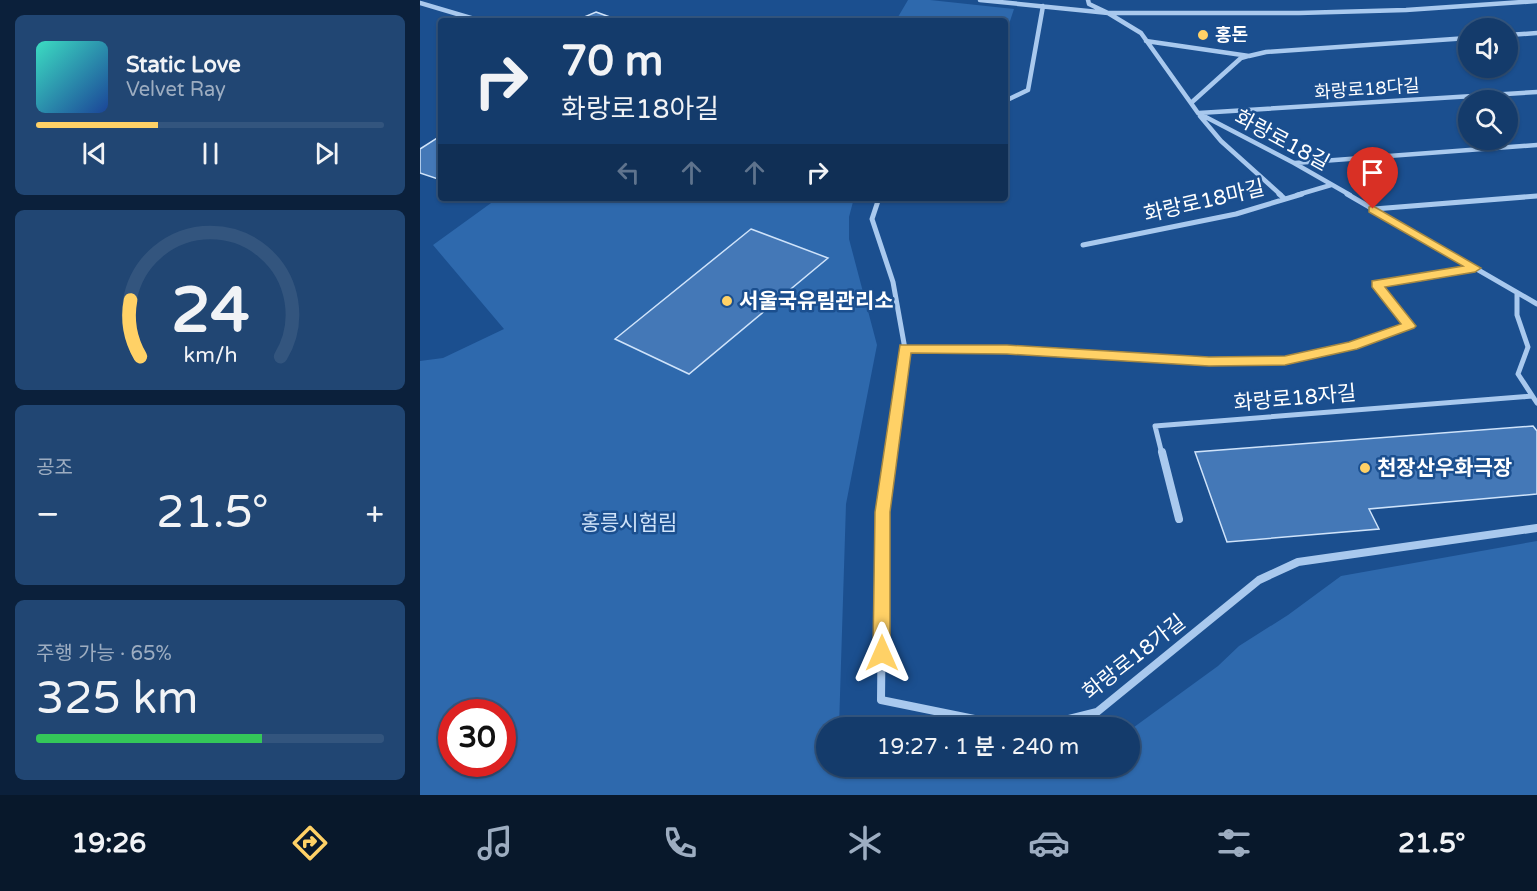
<!DOCTYPE html>
<html lang="ko">
<head>
<meta charset="utf-8">
<style>
  :root { --surface:#143b6b; --page:#214673; --text:#f1f3f6; --muted:#9dadc1; --line:#33557e; --accent:#ffd166 }
  body { margin:0; font-family:"Varela Round","Noto Sans KR",sans-serif; background:var(--page); color:var(--text); height:100vh; display:flex; flex-direction:column; font-size:22px; white-space:nowrap }
  * { box-sizing:border-box; margin:0 }
  p { font-size:20px; color:var(--muted) }
  .icon { flex:none; width:33px; height:33px; fill:none; stroke:currentColor; stroke-width:2; stroke-linecap:round; stroke-linejoin:round }
  .map { position:relative; flex:1; overflow:hidden }
  .details { display:flex; flex-direction:column; gap:15px; padding:15px; background:#0b203b; width:420px }
  .details>* { flex:none }
  .top-card { position:absolute; left:18px; top:18px; width:570px; height:183px; border-radius:6px; box-shadow:0 2px 4px #0004,0 0 0 2px var(--line); background:#143b6b; color:var(--text); overflow:hidden }
  .fabs { position:absolute; left:1038px; top:18px; display:grid; gap:12px }
  .fabs a { display:grid; place-items:center; width:60px; height:60px; border-radius:50%; background:var(--surface); box-shadow:0 2px 4px #0004,0 0 0 2px var(--line); font-size:30px }
  .speed { position:absolute; left:18px; top:699px; display:flex; gap:12px; font-size:30px; font-weight:700; text-align:center }
  .speed>* { display:grid; place-content:center; width:78px; height:78px; border-radius:50%; background:var(--surface); box-shadow:0 2px 4px #0004,0 0 0 2px var(--line); line-height:1 }
  .speed .limit { border:9px solid #d22; background:#fff; color:#111 }
  .pin { position:absolute; display:grid; place-items:center; width:51px; height:51px; color:#fff; margin:-62px -26px; border-radius:50% 50% 50% 0; rotate:-45deg; box-shadow:0 0 6px #0007 }
  .pin .icon { rotate:45deg }
  .me { position:absolute; width:66px; margin:-33px; rotate:0deg; stroke-linejoin:round; filter:drop-shadow(0 0 4px #0008) }
  .turn { display:flex; align-items:center; gap:21px; height:126px; padding:0 24px; font-size:27px }
  .turn .icon { width:78px; height:78px; stroke-width:2.5 }
  .turn b { display:block; font-size:42px; line-height:51px }
  .lanes { display:flex; align-items:center; height:57px; padding:0 24px; background:#0003; justify-content:center; gap:30px; direction:ltr }
  .lanes .off { opacity:.35 }
  .big { font-size:45px; font-weight:600; line-height:1.1 }
  .details .tile { flex:1; display:flex; flex-direction:column; justify-content:center; gap:9px; min-width:0; padding:0 21px; border-radius:9px; background:var(--page) }
  .details .dial { align-items:center; gap:0 }
  .dial svg { height:156px; overflow:visible; fill:none; stroke:var(--line); stroke-width:7; stroke-linecap:round; text-anchor:middle }
  .dial text { fill:var(--text); stroke:none }
  .song { display:flex; align-items:center; gap:18px }
  .cover { width:72px; height:72px; border-radius:9px; background:linear-gradient(135deg,hsl(170 70% 55%),hsl(220 70% 35%)) }
  .played { height:6px; border-radius:3px; background:linear-gradient(90deg,var(--accent) 35%,var(--line) 35%) }
  .keys { display:flex; justify-content:space-around; direction:ltr }
  .heat { display:flex; justify-content:space-between; align-items:center; font-size:33px; direction:ltr }
  .charge { height:9px; border-radius:4px; background:linear-gradient(90deg,#34c759 65%,var(--line) 0) }
  .trip { position:absolute; left:396px; top:717px; width:324px; height:60px; border-radius:30px; background:var(--surface); box-shadow:0 2px 4px #0004,0 0 0 2px var(--line); font-weight:600; line-height:60px; text-align:center }
  .dock { display:flex; height:96px; justify-content:space-around; align-items:center; background:#08182b; color:var(--muted) }
  .dock .icon { width:42px; height:42px }
  .dock .active { color:var(--accent) }
  .dock b { font-size:27px; color:var(--text) }
  main { display:flex; flex:1; min-height:0 }
  .map>svg:first-child { display:block }
  .green { fill:#2e69ad; fill-rule:evenodd }
  .building { fill:#4478b7; stroke:#cfe3fa; stroke-width:1.5 }
  .lines { fill:none; stroke-linecap:round; stroke-linejoin:round }
  .minor-far2 { stroke:#a9c9ee; stroke-width:4.5 }
  .minor-far1 { stroke:#a9c9ee; stroke-width:5 }
  .minor { stroke:#a9c9ee; stroke-width:8 }
  .route { fill:#ffd166; stroke:#a68842; stroke-width:1.5 }
  .poi-dot { fill:#ffd166; stroke:#1b4f8f; stroke-width:2 }
  .labels { text-anchor:middle; stroke-width:5; stroke-linejoin:round; paint-order:stroke }
  .far-poi-label { font-size:18px; font-weight:bold; fill:#fff; stroke:#1b4f8f; text-anchor:start }
  .far-street-label { font-size:18px; fill:#fff; stroke:#1b4f8f }
  .street-label { font-size:21px; fill:#fff; stroke:#1b4f8f }
  .poi-label { font-size:21px; font-weight:bold; fill:#fff; stroke:#1b4f8f; text-anchor:start }
  .park-label { font-size:21px; fill:#cfe3fa; stroke:#1b4f8f }
</style>
</head>
<body>
<main>
<section class="details">
<div class="tile">
<div class="song"><i class="cover"></i><div><b>Static Love</b><p>Velvet Ray</p></div></div>
<div class="played"></div>
<div class="keys"><svg class="icon" aria-label="previous" viewBox="0 0 24 24"><path d="M18 5L8 12l10 7zM5 5v14"/></svg><svg class="icon" aria-label="pause" viewBox="0 0 24 24"><path d="M8 5v14M16 5v14"/></svg><svg class="icon" aria-label="next" viewBox="0 0 24 24"><path d="M6 5l10 7-10 7zM19 5v14"/></svg></div>
</div>
<div class="tile dial"><svg viewBox="0 0 100 80">
<path d="M14 69A42 42 0 1 1 86 69"/>
<path d="M14 69A42 42 0 0 1 9 40" stroke="#ffd166"/>
<text x="50" y="56" font-size="32" font-weight="700">24</text>
<text x="50" y="72" font-size="11">km/h</text>
</svg></div>
<div class="tile"><p>공조</p>
<div class="heat"><a>−</a><b class="big">21.5°</b><a>+</a></div>
</div>
<div class="tile"><p>주행 가능 · 65%</p><b class="big">325 km</b><div class="charge"></div></div>
</section>
<div class="map">
<svg width="1117" height="795" viewBox="0 0 1117 795">
  <rect width="100%" height="100%" fill="#1b4f8f"/>
  <!-- green -->
  <path class="green" d="M488 0H510L594 9 589 24H585V21L478 17Z
    M78 198H434L429 217V239L457 345 426 504 419 727 406 728V766H710V730L798 666 819 646 868 615 921 576 1117 541V795H0V361L23 358 84 329 13 245ZM32 712H82V764H32Z"/>
  <!-- building -->
  <path class="building" d="M176 12 201 21H155Z
    M17 138 21 140V180L0 173V149Z
    M331 229 408 258 269 374 195 339Z
    M1113 426 1117 431V494L949 509 959 529 807 542 775 452Z"/>
  <g class="lines">
    <!-- minor-far2 -->
    <path class="minor-far2" d="M560 0 688 13 721 33 778 113 874 163 930 195
      M668 0 669 4 688 13H879L986 10 1117 1
      M0 3 61 21
      M1088 35 1117 33
      M726 41 829 56 846 52 1048 38
      M585 101 608 90 623 6
      M771 103 821 58 828 56
      M779 113 1117 92
      M780 116 801 141 861 195
      M875 163 1117 145
      M877 195 911 185"/>
    <!-- minor-far1 -->
    <path class="minor-far1" d="M859 194 865 199
      M927 194 1117 304
      M459 198 452 219 473 282 485 349 471 454
      M954 209 1117 196
      M663 245 816 214 882 194
      M1097 293V315L1108 347 1098 374 1117 403
      M485 349 587 350 789 362 865 361 932 346 989 326 956 284 1055 268
      M742 454 735 426 1112 396"/>
    <!-- minor -->
    <path class="minor" d="M471 452 463 512 461 700 569 722 629 724 677 712 839 580 878 562 1117 528
      M742 452 759 519"/>
  </g>
  <!-- route -->
  <path class="route" d="M953 206 1061 268 1055 272 965 287 996 326 994 328 937 349 865 365 789 366 587 354 491 353 470 512V653L468 658 462 661 455 658 453 653 455 512 480 345H587L789 357 865 356 929 342 981 324 952 287V281L1043 266 949 212V207Z"/>
  <!-- markers -->
  <g class="poi-dot">
    <circle cx="783" cy="35" r="6"/>
    <circle cx="307" cy="301" r="6"/>
    <circle cx="945" cy="468" r="6"/>
  </g>
  <g class="labels">
    <!-- far-poi labels -->
    <g class="far-poi-label">
      <text x="795" y="41">홍돈</text>
    </g>
    <!-- far-street labels -->
    <g class="far-street-label">
      <text transform="translate(947 89) rotate(-4)" y="6">화랑로18다길</text>
    </g>
    <!-- street labels -->
    <g class="street-label">
      <text transform="translate(862 140) rotate(28)" y="7">화랑로18길</text>
      <text transform="translate(784 201) rotate(-13)" y="7">화랑로18마길</text>
      <text transform="translate(875 398) rotate(-5)" y="7">화랑로18자길</text>
      <text transform="translate(714 657) rotate(-38)" y="7">화랑로18가길</text>
    </g>
    <!-- poi labels -->
    <g class="poi-label">
      <text x="319" y="308">서울국유림관리소</text>
      <text x="957" y="475">천장산우화극장</text>
    </g>
    <!-- park labels -->
    <g class="park-label">
      <text x="209" y="530">홍릉시험림</text>
    </g>
  </g>
</svg>
<div class="fabs">
<a><svg class="icon" aria-label="sound" viewBox="0 0 24 24"><path d="M4 9h4l5-4v14l-5-4H4zM17 9q2 3 0 6"/></svg></a>
<a><svg class="icon" aria-label="search" viewBox="0 0 24 24"><circle cx="10" cy="10" r="6"/><path d="M15 15l6 6"/></svg></a>
</div>
<div class="speed"><div class="limit">30</div></div>
<div class="pin" style="left:953px;top:209px;background:#d93025"><svg class="icon" aria-label="arrive" viewBox="0 0 24 24"><path d="M6 21V4h12l-3 4 3 4H6"/></svg></div>
<svg class="me" style="left:462px;top:653px" viewBox="-20 -20 40 40"><path d="M0-17L14 15 0 8-14 15z" fill="#ffd166" stroke="#fff" stroke-width="4"/></svg>
<div class="trip">19:27 · 1 분 · 240 m</div>
<div class="top-card">
<div class="turn"><svg class="icon" aria-label="right" viewBox="0 0 24 24"><path d="M7 20v-9h11M14 6l5 5-5 5"/></svg><div><b>70 m</b>화랑로18아길</div></div>
<div class="lanes"><svg class="icon off" aria-label="left" viewBox="0 0 24 24"><path d="M17 20v-9H6M10 6l-5 5 5 5"/></svg><svg class="icon off" aria-label="ahead" viewBox="0 0 24 24"><path d="M12 20V5M6 11l6-6 6 6"/></svg><svg class="icon off" aria-label="ahead" viewBox="0 0 24 24"><path d="M12 20V5M6 11l6-6 6 6"/></svg><svg class="icon" aria-label="right" viewBox="0 0 24 24"><path d="M7 20v-9h11M14 6l5 5-5 5"/></svg></div>
</div>
</div>
</main>
<nav class="dock">
<b>19:26</b>
<svg class="icon active" aria-label="directions" viewBox="0 0 24 24"><path d="M12 3l9 9-9 9-9-9zM9 14v-3h6M13 9l2 2-2 2"/></svg>
<svg class="icon" aria-label="music" viewBox="0 0 24 24"><path d="M9 18V5l10-2v13"/><circle cx="6" cy="18" r="3"/><circle cx="16" cy="16" r="3"/></svg>
<svg class="icon" aria-label="phone" viewBox="0 0 24 24"><path d="M5 4h4l2 5-3 2q2 4 5 5l2-3 5 2v4C11 20 4 13 5 4z"/></svg>
<svg class="icon" aria-label="climate" viewBox="0 0 24 24"><path d="M12 3v18M4 7l16 10M4 17L20 7"/></svg>
<svg class="icon" aria-label="car" viewBox="0 0 24 24"><path d="M5 17H2v-5l4-1 3-4h7l3 4 3 1v5h-3M9 17h6M6 11h13"/><circle cx="7" cy="17" r="2"/><circle cx="17" cy="17" r="2"/></svg>
<svg class="icon" aria-label="filters" viewBox="0 0 24 24"><path d="M4 7h16M4 17h16"/><circle cx="9" cy="7" r="2"/><circle cx="15" cy="17" r="2"/></svg>
<b>21.5°</b>
</nav>
</body>
</html>
